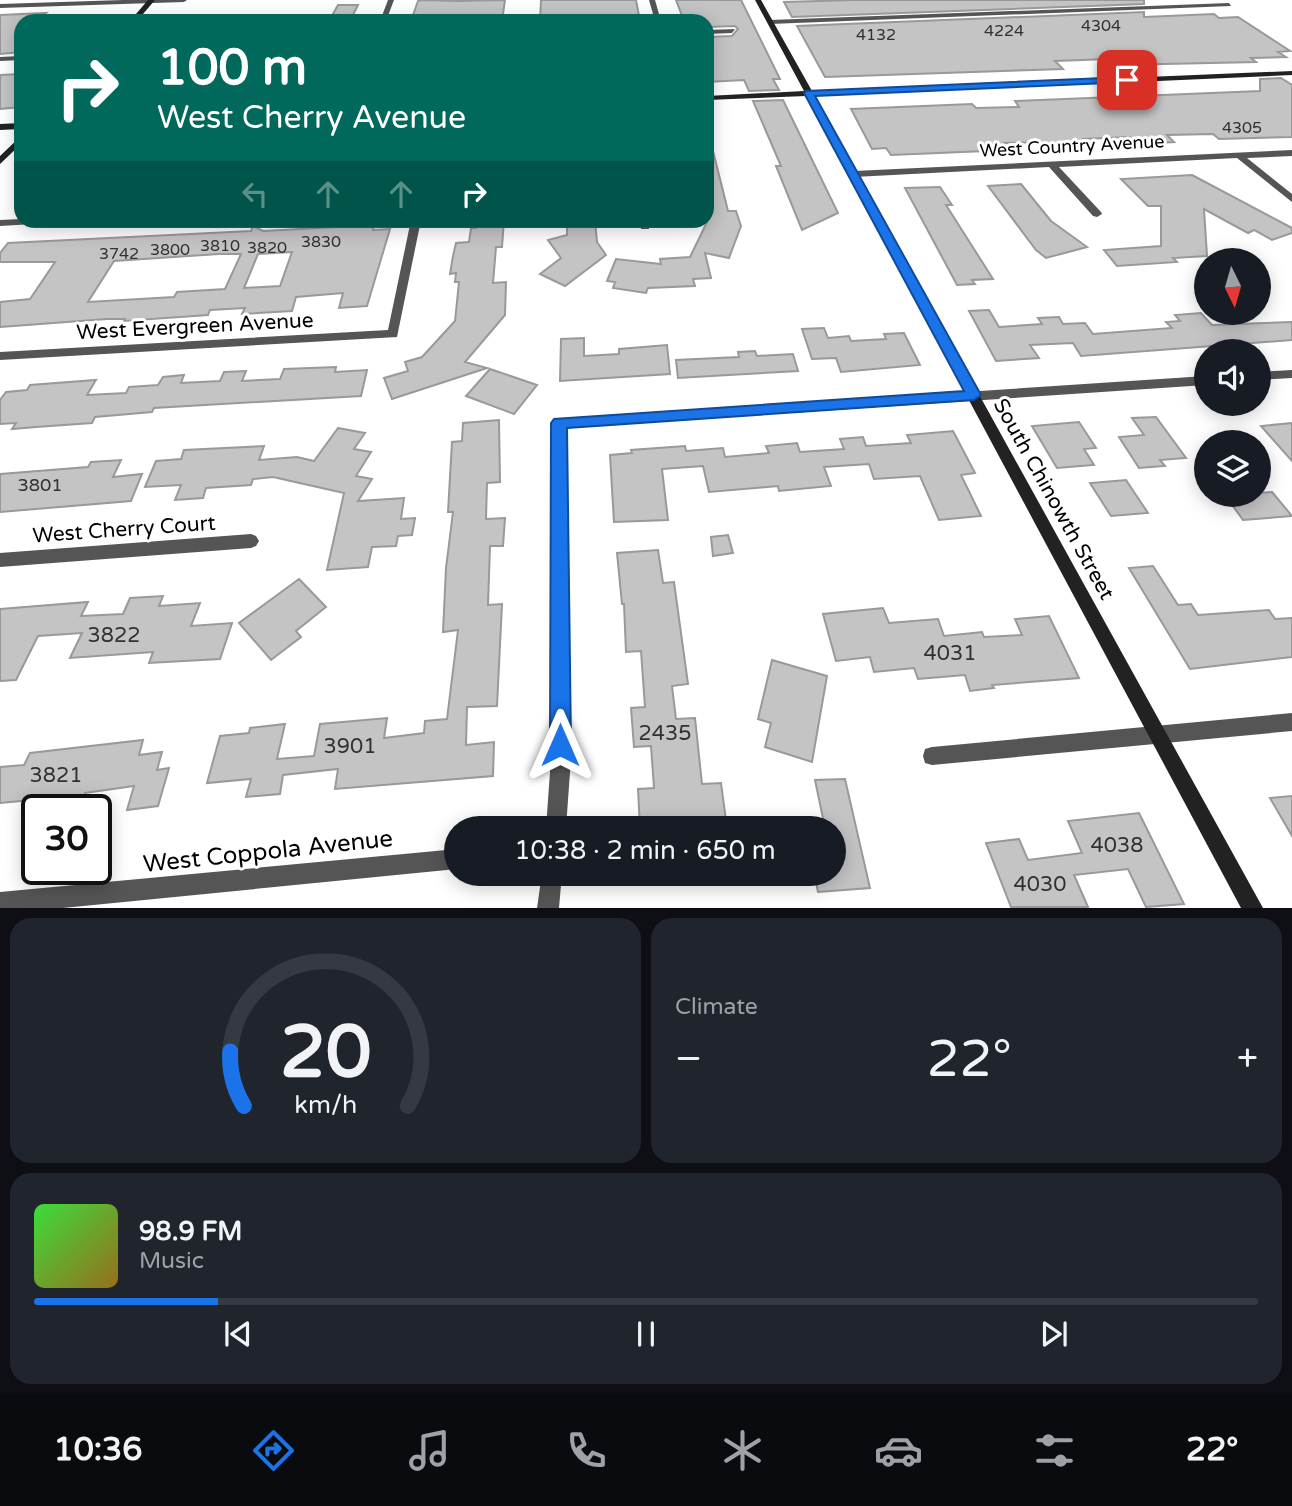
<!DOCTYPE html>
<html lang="en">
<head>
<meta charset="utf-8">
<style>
  :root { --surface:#171b24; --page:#20242c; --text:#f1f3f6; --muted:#9ea1a6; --line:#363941; --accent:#1a73e8 }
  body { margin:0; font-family:"Varela Round",sans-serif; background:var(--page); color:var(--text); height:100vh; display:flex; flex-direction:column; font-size:26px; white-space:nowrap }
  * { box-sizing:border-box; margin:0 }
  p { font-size:23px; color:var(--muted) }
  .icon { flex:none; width:38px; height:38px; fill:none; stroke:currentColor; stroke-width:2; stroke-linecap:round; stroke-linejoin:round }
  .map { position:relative; height:908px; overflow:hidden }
  .drawer { display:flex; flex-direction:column; gap:10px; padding:10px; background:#0d0f14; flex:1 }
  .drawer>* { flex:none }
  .guide { position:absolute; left:14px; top:14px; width:700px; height:214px; border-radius:21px; box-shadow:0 4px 18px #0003; background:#00695c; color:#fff; overflow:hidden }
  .needle { width:46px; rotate:175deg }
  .tools { position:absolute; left:1194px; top:248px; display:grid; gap:14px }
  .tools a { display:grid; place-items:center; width:77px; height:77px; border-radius:50%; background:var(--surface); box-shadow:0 4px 18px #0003; font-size:35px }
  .speed { position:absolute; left:21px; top:794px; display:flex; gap:14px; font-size:35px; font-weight:700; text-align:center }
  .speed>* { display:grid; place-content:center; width:91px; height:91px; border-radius:50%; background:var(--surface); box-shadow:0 4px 18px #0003; line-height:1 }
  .speed .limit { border:4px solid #111; border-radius:10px; background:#fff; color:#111 }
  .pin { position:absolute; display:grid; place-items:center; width:60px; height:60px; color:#fff; margin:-30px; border-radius:14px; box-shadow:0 4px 10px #0006 }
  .me { position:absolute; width:77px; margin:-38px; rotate:0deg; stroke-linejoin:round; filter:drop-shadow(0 0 5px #0008) }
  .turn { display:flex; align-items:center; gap:24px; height:147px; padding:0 28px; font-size:32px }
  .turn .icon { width:91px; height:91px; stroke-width:2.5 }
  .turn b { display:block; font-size:49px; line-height:60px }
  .lanes { display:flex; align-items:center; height:66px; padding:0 28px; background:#0003; justify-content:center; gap:35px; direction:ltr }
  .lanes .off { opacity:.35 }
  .big { font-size:52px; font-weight:600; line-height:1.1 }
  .drawer .widget { flex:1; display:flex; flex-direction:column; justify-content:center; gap:10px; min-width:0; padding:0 24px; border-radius:21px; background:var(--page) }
  .drawer .dial { align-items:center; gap:0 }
  .dial svg { height:182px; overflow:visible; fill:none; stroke:var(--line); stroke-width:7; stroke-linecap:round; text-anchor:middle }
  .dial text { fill:var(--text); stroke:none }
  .song { display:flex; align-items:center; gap:21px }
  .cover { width:84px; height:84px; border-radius:10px; background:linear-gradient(135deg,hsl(120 70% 55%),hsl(40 70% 35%)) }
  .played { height:7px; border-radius:4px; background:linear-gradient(90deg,var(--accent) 15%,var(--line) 15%) }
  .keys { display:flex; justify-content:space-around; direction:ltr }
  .heat { display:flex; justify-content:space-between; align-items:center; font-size:38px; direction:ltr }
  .drawer .tiles { flex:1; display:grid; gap:10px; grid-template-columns:1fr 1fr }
  .widget:last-child { grid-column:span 2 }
  .trip { position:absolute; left:444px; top:816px; width:402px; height:70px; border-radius:35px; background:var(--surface); box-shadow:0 4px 18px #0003; font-weight:600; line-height:70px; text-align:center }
  .dock { display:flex; height:112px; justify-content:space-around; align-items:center; background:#090b0e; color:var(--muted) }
  .dock .icon { width:49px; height:49px }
  .dock .selected { color:var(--accent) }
  .dock b { font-size:32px; color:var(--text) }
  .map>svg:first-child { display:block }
  .building { fill:#c4c4c4; stroke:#999; stroke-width:2; fill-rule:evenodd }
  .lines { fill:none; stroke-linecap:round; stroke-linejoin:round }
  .street { fill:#555; fill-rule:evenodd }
  .secondary { fill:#222; fill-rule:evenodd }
  .route { fill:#1a73e8; stroke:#114b97; stroke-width:2 }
  .labels { text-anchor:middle; stroke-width:6; stroke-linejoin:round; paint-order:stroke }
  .far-number-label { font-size:16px; fill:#313131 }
  .far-street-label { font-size:18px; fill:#000; stroke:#fff }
  .number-label { font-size:18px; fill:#313131 }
  .street-label { font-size:21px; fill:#000; stroke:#fff }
  .near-number-label { font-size:21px; fill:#313131 }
  .near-street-label { font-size:24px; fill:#000; stroke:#fff }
</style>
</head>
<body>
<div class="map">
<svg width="1292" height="908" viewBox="0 0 1292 908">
  <rect width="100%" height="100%" fill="#fff"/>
  <!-- building -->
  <path class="building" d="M423 0 456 1 505 0 502 21H411L418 1Z
    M541 0H636L640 21H540Z
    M676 0H741L780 79H773L779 90 749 91 744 80 707 82V37L732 36 738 29 735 26 707 27V21H684Z
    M854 0H1144V4L792 17 784 2Z
    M338 5H358L350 21H329Z
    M1144 12V17L1214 14 1219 18 1238 17 1290 51 1278 52 1286 57 1251 58 1256 62 1117 65 1110 59 1055 61 1063 69 825 77 797 26Z
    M46 13 36 21H21V52L0 54V15Z
    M21 74V107L0 109V75Z
    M1281 78 1292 85V137L1219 139 1213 134 1167 135 1174 142 1137 144 1130 137 1084 139 1091 146 1052 148 1046 142 1004 143 1009 150 891 155 886 148 872 149 851 109 972 104 976 108 1019 107 1015 101 1260 91V79Z
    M783 100 838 213 802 230 776 166H781L753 101Z
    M713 151 728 211H736L741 226 729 258 705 253 711 278 693 279 695 286 648 288 646 293 613 288 615 282 607 281 616 259 661 264 660 259 690 257 707 222V152Z
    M1192 175 1292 228V233L1272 240 1254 230 1248 233 1204 209 1207 256 1173 258 1177 262 1117 266 1104 250 1161 246V206H1148L1121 179Z
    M1021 184 1051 221 1087 247 1046 258 1036 250 988 186Z
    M940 187 952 205H946L993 279 972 280 975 284 957 285 905 188Z
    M477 220H504L502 247H496L493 283 506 282 505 315 465 362 487 368 392 399 384 378 408 371 405 362 422 357 455 321 459 282H455L456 273 450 274 453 256 456 243 469 242 471 228H476Z
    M567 220H595L597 242 606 255 565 286 540 274 561 258 548 240 567 235Z
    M374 225 373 230 390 229 367 306 339 308 343 293 296 297 292 311 242 314 245 308 210 310 208 315 124 321 125 319H107L0 327V302L30 299 55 262H0V253L8 243 251 231 253 226 263 231ZM292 252 280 286 244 288 258 254ZM219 254H241L225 289 177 292 174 297 88 302 114 261Z
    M989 310 999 327 1042 324 1038 318 1059 317 1063 324 1085 323 1093 334 1172 328 1166 322 1180 321 1175 315 1201 313 1212 325 1292 322V340L1081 356 1073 343 1030 345 1039 358 996 361 969 311Z
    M824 328 828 338 849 336 851 341 886 339 884 334 904 333 920 365 841 372 836 358 812 359 802 329Z
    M584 338V356L619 354V349L667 345 670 374 560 381 561 339Z
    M755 351 757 356 793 354 798 371 678 378 676 360 739 357 738 352Z
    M336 367 335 372 367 370 361 396 154 408 152 412 95 417 92 423 36 427 12 429 16 423 0 424V400L6 392 27 390 30 385 96 380 87 395 126 393 129 387 158 385 163 377 184 375 181 383 220 381 224 372 246 371 242 381 280 379 284 369Z
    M490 369 537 385 514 414 466 396Z
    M1156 417 1186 458 1160 460 1165 466 1139 468 1119 437 1144 435 1132 418Z
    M499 420 500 482 487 483 486 519 505 518 503 546H490L488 605 502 604 497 706 467 707 466 745 494 742 493 776 335 789 338 769 283 775 280 794 246 797 251 779 207 783 220 736 249 733 250 728 285 724 277 759 314 756 320 724 387 718 384 738 424 733 425 721 447 719 458 630 443 632 446 568 453 512H448L452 442 462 441 463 423Z
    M1079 422 1096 448 1084 449 1094 465 1057 468 1032 426Z
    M1292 423V461L1261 426Z
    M338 428 365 433 354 449 371 452 356 476 372 479 358 501 404 498 401 519 415 518 412 535 398 536 396 546 372 547 368 567 327 570 344 493 273 477 253 479 251 485 206 488 203 498 175 500 181 485 145 487 156 461 181 459 184 450 264 446 259 460 297 457 314 461Z
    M953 431 975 473 961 475 981 516 939 520 920 476 874 479 869 464 824 467 831 486 779 491 778 486 709 492 703 466 662 469 668 520 614 522 610 455 632 453 631 450 685 446 686 451 723 448 725 457 769 453 766 446 797 443 800 452 844 449 840 439 863 437 866 446 911 443 907 435Z
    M121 460 113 477 142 474 131 501 0 512V474L88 467 91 462Z
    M1126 480 1148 513 1111 516 1090 483Z
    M1272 492 1292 516 1243 520 1225 495H1258V493Z
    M728 535 733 553 713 556 711 537Z
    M658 550 663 583 674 582 688 684 672 686 676 719 695 718 702 784 721 783 727 828H640L638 789 654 788 651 746 634 747 631 708 645 707 641 651 626 652 624 604H622L617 553Z
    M1153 566 1178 605 1191 604 1198 615 1269 610 1275 619 1292 618V657L1190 669 1129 568Z
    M299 579 326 607 296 631 301 637 271 660 239 623Z
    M163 596 159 606 200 603 191 626 232 623 220 659 149 663 153 652 70 658 82 633 38 636 16 680 0 681V609L88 602 81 616 123 614 130 598Z
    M883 608 889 623 938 619 944 636 982 632 984 637 1022 635 1015 619 1049 616 1079 678 992 685 994 688 970 691 965 675 918 679 914 668 874 672 870 657 836 661 823 614Z
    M772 660 827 676 812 762 765 747 771 723 758 719Z
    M143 740 139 755 162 752 157 770 169 768 158 806 127 810 134 786 85 793 79 810H48L53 798 0 803V767L24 765 30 753Z
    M845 779 870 888 818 892 814 873H835V828H825L815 780Z
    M1292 796V836L1270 798Z
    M1139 813 1184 904 1146 907 1128 869 1074 875 1088 907H1011L986 843 1019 839 1028 860 1082 853 1068 821Z"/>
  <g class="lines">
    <!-- street -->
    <path class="street" d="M123 0H187L184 2 0 8V4Z
      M388 0H394L386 21H380Z
      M649 0H655L661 21H655Z
      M1229 3 1231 6 770 24 767 22 770 20Z
      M735 29 732 33 707 34V30Z
      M21 56V60L0 61V57Z
      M1292 150V156L1247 158 1292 194V202L1237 158 1059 167 1101 212 1102 214 1097 217 1093 216 1049 167 854 177 849 174 854 171Z
      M21 219V220H55L50 223 0 226V220Z
      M411 220H421L397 337 0 360V352L388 330Z
      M639 220H649V229H641Z
      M1292 370V378L1258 380V372Z
      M1206 376V385L566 428 570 772 566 828H546L550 772 552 423 554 419Z
      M251 534 256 536 259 541 256 546 251 548 0 567V553Z
      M1292 713V731L932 765 925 763 923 756 925 749 932 747Z
      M457 849V869L63 908H0V892Z
      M542 873H562L559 908H537Z"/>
    <!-- secondary -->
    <path class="secondary" d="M148 0H155L137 21H130Z
      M755 0H761L812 91 1292 71V75L814 96 1263 908H1241L806 96 707 100V96L804 91Z
      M21 123V129L0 130V124Z
      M21 136V144L0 164V156Z"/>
  </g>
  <!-- route -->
  <path class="route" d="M1127 77 1132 80 1130 82 815 96 981 395 974 400 567 428 571 745 568 753 560 756 553 753 550 745 551 423 554 419 964 391 804 93 806 91Z"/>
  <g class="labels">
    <!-- far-number labels -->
    <g class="far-number-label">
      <text x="1101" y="31">4304</text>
      <text x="1004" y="36">4224</text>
      <text x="876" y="40">4132</text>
      <text x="1242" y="133">4305</text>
      <text x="321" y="247">3830</text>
      <text x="220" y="251">3810</text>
      <text x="267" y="253">3820</text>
      <text x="170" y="255">3800</text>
      <text x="119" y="259">3742</text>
    </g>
    <!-- far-street labels -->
    <g class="far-street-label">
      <text transform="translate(1072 146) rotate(-3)" y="6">West Country Avenue</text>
    </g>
    <!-- number labels -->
    <g class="number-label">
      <text x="40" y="491">3801</text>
    </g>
    <!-- street labels -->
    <g class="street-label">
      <text transform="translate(195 326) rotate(-3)" y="7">West Evergreen Avenue</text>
      <text transform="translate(1054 499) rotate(61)" y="7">South Chinowth Street</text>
      <text transform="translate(124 529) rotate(-4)" y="7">West Cherry Court</text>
    </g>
    <!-- near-number labels -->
    <g class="near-number-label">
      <text x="114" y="642">3822</text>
      <text x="950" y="660">4031</text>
      <text x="665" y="740">2435</text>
      <text x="350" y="753">3901</text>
      <text x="56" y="782">3821</text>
      <text x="1117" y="852">4038</text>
      <text x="1040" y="891">4030</text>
    </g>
    <!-- near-street labels -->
    <g class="near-street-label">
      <text transform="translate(268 851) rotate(-6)" y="8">West Coppola Avenue</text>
    </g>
  </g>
</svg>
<div class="tools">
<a><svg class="needle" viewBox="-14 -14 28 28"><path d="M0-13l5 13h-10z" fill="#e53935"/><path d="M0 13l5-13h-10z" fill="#9ea1a6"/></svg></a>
<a><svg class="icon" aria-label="sound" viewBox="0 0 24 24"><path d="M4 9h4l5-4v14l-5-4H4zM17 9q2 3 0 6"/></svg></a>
<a><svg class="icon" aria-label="layers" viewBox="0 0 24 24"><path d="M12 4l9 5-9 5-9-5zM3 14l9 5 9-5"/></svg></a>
</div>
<div class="speed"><div class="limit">30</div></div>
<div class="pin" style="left:1127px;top:80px;background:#d93025"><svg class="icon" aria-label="arrive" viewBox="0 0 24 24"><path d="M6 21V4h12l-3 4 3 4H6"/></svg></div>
<svg class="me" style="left:560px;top:745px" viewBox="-20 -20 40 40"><path d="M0-17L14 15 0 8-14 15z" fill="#1a73e8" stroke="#fff" stroke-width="4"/></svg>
<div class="trip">10:38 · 2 min · 650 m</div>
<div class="guide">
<div class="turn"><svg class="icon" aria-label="right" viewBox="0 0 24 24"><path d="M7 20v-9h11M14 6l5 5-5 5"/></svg><div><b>100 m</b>West Cherry Avenue</div></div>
<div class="lanes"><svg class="icon off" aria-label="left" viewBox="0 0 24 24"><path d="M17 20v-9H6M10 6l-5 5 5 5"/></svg><svg class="icon off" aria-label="ahead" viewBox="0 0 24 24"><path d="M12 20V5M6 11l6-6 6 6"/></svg><svg class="icon off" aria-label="ahead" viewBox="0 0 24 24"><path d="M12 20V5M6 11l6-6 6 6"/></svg><svg class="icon" aria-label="right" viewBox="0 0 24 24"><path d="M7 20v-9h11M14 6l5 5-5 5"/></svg></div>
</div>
</div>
<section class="drawer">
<div class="tiles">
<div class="widget dial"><svg viewBox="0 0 100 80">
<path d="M14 69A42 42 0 1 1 86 69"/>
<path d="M14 69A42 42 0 0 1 8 45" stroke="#1a73e8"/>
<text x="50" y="56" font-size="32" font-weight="700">20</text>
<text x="50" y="72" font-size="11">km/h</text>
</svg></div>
<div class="widget"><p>Climate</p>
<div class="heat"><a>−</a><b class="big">22°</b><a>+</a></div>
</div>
<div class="widget">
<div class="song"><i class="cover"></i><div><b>98.9 FM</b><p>Music</p></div></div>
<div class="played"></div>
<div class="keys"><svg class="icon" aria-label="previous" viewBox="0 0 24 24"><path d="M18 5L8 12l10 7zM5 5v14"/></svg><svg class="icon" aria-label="pause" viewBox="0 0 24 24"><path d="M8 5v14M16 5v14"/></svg><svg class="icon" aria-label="next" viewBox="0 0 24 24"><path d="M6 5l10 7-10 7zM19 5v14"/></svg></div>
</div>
</div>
</section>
<nav class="dock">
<b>10:36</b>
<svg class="icon selected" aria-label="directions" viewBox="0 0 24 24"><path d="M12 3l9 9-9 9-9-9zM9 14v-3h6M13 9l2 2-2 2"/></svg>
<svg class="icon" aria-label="music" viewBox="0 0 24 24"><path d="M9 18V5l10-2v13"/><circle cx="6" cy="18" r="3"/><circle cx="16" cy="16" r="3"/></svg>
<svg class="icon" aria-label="phone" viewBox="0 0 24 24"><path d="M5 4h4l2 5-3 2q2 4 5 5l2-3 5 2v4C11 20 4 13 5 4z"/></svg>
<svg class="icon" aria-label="climate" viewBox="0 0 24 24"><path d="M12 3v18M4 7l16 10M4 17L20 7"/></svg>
<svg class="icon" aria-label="car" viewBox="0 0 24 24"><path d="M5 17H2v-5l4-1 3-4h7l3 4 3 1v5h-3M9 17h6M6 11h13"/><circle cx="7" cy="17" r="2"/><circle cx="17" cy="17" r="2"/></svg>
<svg class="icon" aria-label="filters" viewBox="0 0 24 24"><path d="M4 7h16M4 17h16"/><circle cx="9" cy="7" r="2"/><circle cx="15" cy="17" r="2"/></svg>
<b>22°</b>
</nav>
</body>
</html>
